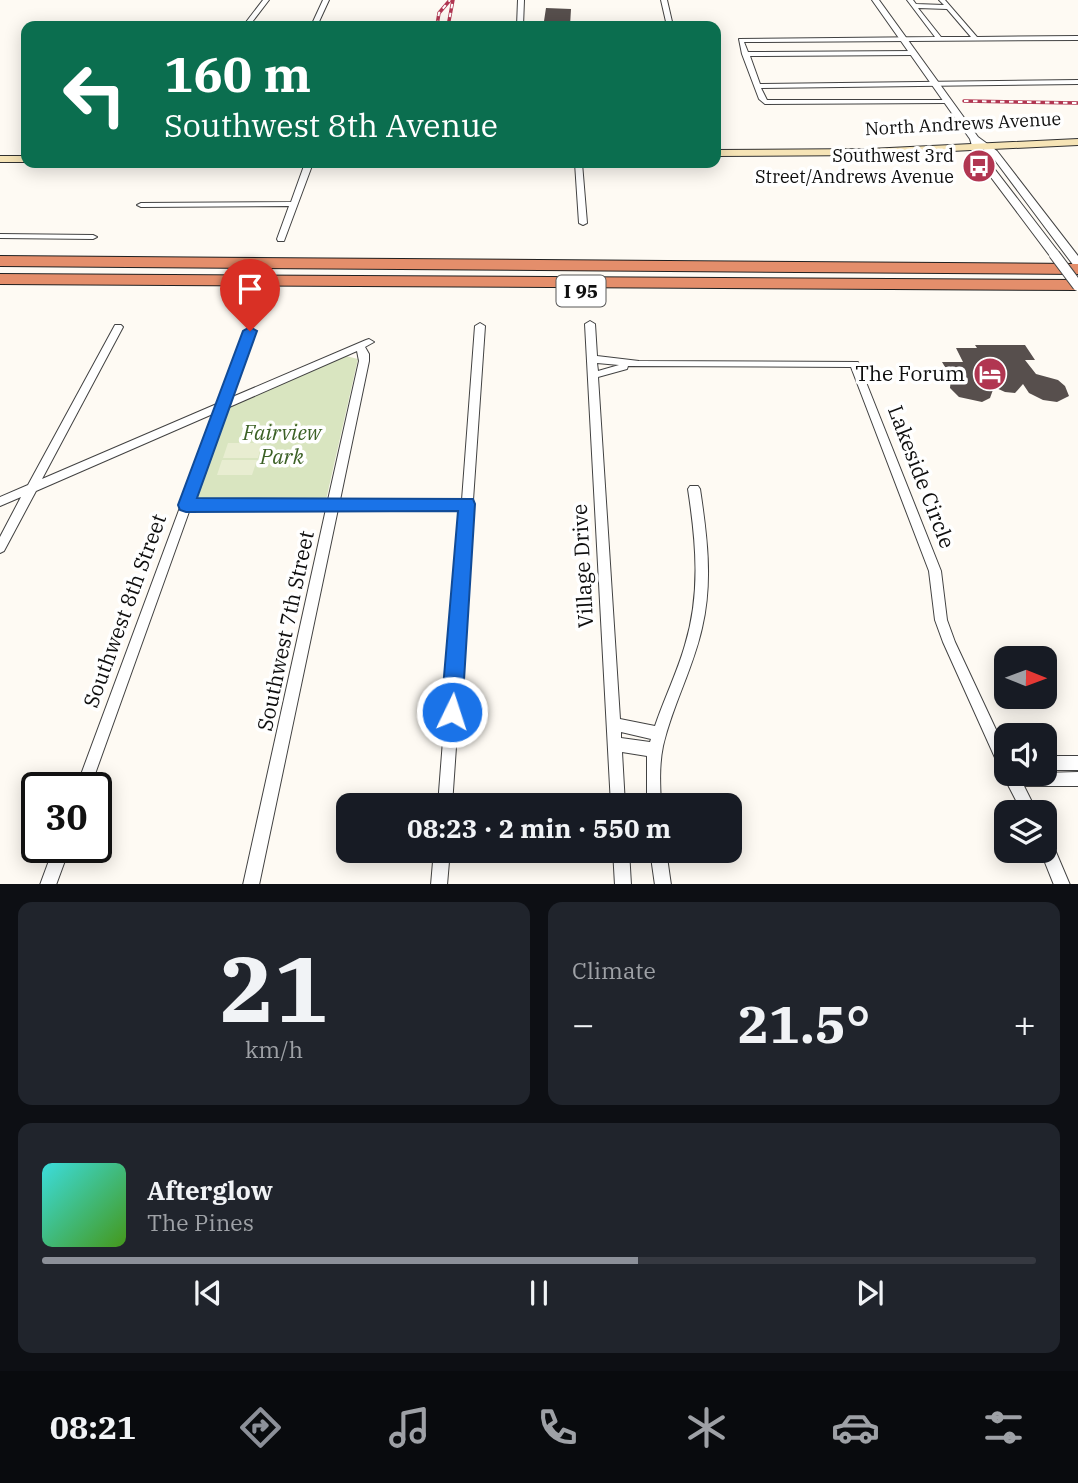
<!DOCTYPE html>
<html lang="en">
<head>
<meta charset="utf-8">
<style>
  :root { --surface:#171b24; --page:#20242c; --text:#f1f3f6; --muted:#9ea1a6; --line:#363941; --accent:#8c9099 }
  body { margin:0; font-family:"IBM Plex Serif",serif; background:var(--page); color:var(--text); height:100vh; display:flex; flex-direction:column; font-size:26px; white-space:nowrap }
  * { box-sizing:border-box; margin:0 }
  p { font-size:23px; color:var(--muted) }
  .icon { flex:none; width:38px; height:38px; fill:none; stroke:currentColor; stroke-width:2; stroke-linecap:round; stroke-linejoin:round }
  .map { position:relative; height:884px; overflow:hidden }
  .sheet { display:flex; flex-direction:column; gap:18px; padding:18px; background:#0d0f14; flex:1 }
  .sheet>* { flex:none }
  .top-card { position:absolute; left:21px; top:21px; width:700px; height:147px; border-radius:14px; box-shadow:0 4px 18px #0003; background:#0b6e4f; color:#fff; overflow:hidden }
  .needle { width:46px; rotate:91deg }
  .buttons { position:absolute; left:994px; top:646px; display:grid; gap:14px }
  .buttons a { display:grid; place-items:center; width:63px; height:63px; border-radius:14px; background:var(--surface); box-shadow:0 4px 18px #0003; font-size:35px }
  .speed { position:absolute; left:21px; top:772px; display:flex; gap:14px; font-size:35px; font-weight:700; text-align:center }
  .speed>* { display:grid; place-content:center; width:91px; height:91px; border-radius:50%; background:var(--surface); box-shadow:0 4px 18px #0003; line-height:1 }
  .speed .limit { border:4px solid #111; border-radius:10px; background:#fff; color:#111 }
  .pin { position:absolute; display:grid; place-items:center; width:60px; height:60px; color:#fff; margin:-72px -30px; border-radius:50% 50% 50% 0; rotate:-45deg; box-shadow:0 0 7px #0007 }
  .pin .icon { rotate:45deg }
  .me { position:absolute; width:77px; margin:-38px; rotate:4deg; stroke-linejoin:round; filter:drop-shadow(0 0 5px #0008) }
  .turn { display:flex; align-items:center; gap:24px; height:147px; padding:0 28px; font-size:32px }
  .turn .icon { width:91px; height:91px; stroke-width:2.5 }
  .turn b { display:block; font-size:49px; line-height:60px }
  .big { font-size:52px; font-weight:800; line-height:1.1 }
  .sheet .tile { flex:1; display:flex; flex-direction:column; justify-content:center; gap:10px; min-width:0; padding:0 24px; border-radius:14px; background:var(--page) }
  .sheet .dial { align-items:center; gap:0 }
  .dial b { font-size:91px; line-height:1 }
  .song { display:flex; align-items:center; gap:21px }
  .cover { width:84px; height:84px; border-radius:10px; background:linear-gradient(135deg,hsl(180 70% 55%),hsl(100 70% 35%)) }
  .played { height:7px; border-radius:4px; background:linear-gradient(90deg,var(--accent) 60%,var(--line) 60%) }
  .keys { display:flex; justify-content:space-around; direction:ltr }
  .heat { display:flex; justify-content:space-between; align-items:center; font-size:38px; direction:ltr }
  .sheet .tiles { flex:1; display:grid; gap:18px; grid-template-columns:1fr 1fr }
  .tile:last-child { grid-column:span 2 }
  .trip { position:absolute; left:336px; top:793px; width:406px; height:70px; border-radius:14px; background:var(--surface); box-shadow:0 4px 18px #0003; font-weight:800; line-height:70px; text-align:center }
  .menu { display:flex; height:112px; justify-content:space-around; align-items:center; background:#090b0e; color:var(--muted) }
  .menu .icon { width:49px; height:49px }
  .menu .on { color:var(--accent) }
  .menu b { font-size:32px; color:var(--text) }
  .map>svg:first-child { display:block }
  .green { fill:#d9e5c0 }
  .pitch { fill:#e8edd1 }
  .building { fill:#574f4d }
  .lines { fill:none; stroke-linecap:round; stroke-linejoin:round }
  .minor-casing { stroke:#424242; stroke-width:2 }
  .tertiary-casing { stroke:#424242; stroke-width:2 }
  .secondary-casing { stroke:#313131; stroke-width:2 }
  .motorway-casing { stroke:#202020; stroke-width:2 }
  .minor { fill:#fff; fill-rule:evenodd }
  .tertiary { fill:#fff; fill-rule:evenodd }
  .secondary { fill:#f6e4b6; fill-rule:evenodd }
  .motorway { fill:#e48e6b; fill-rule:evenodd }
  .rail-casing { stroke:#b13651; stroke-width:3.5 }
  .rail { stroke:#fff; stroke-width:2; stroke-dasharray:4.5; stroke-linecap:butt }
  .tertiary-bridge-casing { stroke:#424242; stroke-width:12; stroke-linecap:butt }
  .tertiary-bridge { stroke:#fff; stroke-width:10 }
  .route { fill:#1a73e8; stroke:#114b97; stroke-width:2 }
  .labels { text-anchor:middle; stroke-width:7; stroke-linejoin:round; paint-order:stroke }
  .far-street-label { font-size:18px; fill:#0f0f0f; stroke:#fff }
  .far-poi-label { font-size:18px; fill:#0f0f0f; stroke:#fff; text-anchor:end }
  .shield { fill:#fff; stroke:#575757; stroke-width:2 }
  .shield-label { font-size:19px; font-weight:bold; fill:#0f0f0f }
  .poi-label { font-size:21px; fill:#0f0f0f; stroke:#fff; text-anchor:end }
  .park-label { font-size:21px; font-style:italic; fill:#3c6126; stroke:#fff }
  .street-label { font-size:21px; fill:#0f0f0f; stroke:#fff }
</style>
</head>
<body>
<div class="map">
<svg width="1078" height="885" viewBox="0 0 1078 885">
  <rect width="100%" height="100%" fill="#fefaf3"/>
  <!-- green -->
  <path class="green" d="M346 356 358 359 326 500 193 501 225 409Z"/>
  <!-- pitch -->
  <path class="pitch" d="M228 443H262L258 458H223Z
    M222 460H257L252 475H217Z"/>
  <!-- building -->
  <path class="building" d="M546 8 571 9 570 26H549V21H544Z
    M975 345H1025L1035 360H1025L1036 374 1058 380 1065 386 1069 396 1057 402 1043 400 1029 393 1023 384 1015 393 1005 392 994 387 990 398 982 402 959 397 950 388 951 377 942 362H963L956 348H977Z"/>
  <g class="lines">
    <defs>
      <path id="minor" d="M263 0H269L249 26H243Z
        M323 0H329L317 26H311Z
        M518 0H524L523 26H517Z
        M661 0H667L673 26H667Z
        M907 0H913L916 4 944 5 939 0H945L977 37 1078 36V40L744 42 748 52 913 51 916 53 913 55 750 56 760 84 1078 80V84L761 88 767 100H949L950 101 947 103 765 104 759 99 742 54 739 39 935 37ZM918 8 947 9 971 37H941Z
        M305 163H313L284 241H278L277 239 289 206 141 207 137 205 141 203 291 202Z
        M575 163H582L587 223 583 225 579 223Z
        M0 234 93 235 97 237 93 239 0 238Z
        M590 321 595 324 597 356 639 361 858 362 941 571 947 620 955 642 1006 751V774L1078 772V786H1024L1037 812H1022L1006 781 1004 776 1005 773 1001 771 943 642 935 620 929 571 851 367 628 366 627 369 598 377 620 719 655 726C664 699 677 673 685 645 701 593 696 541 688 489L690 486H698L700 489C707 535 713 582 702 628 693 669 672 706 663 746 659 765 660 785 661 805H647V756L622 752 625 805H611L585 324ZM597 363 619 365 598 371ZM621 732 651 739 650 742 621 738Z
        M480 323 485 326 452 805H438L461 508 338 509 259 885H243L326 509H190L90 788H76L215 413 36 491 4 551 0 553V537L21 497 0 506V497L28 485 115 325H121L123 327 42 479 219 403 245 331 250 328 255 331 230 398 366 340 369 339 374 342 365 347 369 354V361L340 500H462L475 326ZM357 351 359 361 328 500 194 501 227 408Z
        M1045 756H1078V770H1045Z
        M1045 835 1050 838 1070 885H1054L1040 850H1045Z
        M54 847H70L56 885H40Z
        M434 850H450L447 885H431Z
        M613 850H629L631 885H615Z
        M650 850H666L671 885H655Z"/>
      <path id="tertiary" d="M872 0H879L978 137 997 151 1078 256V267L1074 266 991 155 982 148 983 154 1060 254 1054 257 1050 256 975 156 970 139Z"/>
      <path id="secondary" d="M1078 139V145L869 155 716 156V150L869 149Z
        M0 156H26V162H0Z"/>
      <path id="motorway" d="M0 256 1078 264V274L0 266Z
        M0 274 1078 280V290L0 284Z"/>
    </defs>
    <!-- minor casing -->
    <use href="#minor" class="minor-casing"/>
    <!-- tertiary casing -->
    <use href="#tertiary" class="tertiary-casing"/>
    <!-- secondary casing -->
    <use href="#secondary" class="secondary-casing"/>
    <!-- motorway casing -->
    <use href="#motorway" class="motorway-casing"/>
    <!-- minor -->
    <use href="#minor" class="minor"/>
    <!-- tertiary -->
    <use href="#tertiary" class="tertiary"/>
    <!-- secondary -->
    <use href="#secondary" class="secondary"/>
    <!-- motorway -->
    <use href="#motorway" class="motorway"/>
    <defs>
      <path id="rail" d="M437 25 439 13 450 0
        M448 26 453 0
        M964 101 1078 103"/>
    </defs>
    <!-- rail casing -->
    <use href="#rail" class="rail-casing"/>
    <!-- rail -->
    <use href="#rail" class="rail"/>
    <defs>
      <path id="tertiary-bridge" d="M1054 254 1078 286"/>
    </defs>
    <!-- tertiary-bridge casing -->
    <use href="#tertiary-bridge" class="tertiary-bridge-casing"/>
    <!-- tertiary-bridge -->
    <use href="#tertiary-bridge" class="tertiary-bridge"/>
  </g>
  <!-- route -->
  <path class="route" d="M250 327 257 331 197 498 473 499 475 504 462 712 459 718 452 721 445 718 441 712 458 511 186 512 180 510 178 505 243 331Z"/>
  <!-- icons -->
  <defs>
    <symbol id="bus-disc" viewBox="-11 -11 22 22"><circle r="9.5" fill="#b13651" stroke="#fff"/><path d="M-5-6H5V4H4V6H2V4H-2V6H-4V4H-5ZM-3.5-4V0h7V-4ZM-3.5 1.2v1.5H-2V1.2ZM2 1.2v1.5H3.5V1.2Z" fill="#fff"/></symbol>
    <symbol id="hotel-disc" viewBox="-11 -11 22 22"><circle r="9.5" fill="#b13651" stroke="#fff"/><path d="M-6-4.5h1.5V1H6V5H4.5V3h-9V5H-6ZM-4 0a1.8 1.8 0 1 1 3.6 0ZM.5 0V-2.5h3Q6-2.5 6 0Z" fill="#fff"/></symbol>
  </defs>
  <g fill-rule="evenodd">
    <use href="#bus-disc" x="960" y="147" width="38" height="38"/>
    <use href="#hotel-disc" x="971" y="355" width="38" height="38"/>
  </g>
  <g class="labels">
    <!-- far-street labels -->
    <g class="far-street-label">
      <text transform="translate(963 124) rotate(-3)" y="6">North Andrews Avenue</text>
    </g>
    <!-- far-poi labels -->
    <g class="far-poi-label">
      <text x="954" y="162">Southwest 3rd<tspan x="954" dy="21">Street/Andrews Avenue</tspan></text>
    </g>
    <!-- shield labels -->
    <rect class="shield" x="556.5" y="275.5" width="49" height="31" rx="5"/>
    <g class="shield-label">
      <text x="581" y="298">I 95</text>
    </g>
    <!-- poi labels -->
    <g class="poi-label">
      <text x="965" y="381">The Forum</text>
    </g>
    <!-- park labels -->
    <g class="park-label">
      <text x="282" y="440">Fairview<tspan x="282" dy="24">Park</tspan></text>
    </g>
    <!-- street labels -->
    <g class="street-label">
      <text transform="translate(921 477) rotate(69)" y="7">Lakeside Circle</text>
      <text transform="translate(583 566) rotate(-93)" y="7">Village Drive</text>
      <text transform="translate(125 611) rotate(-70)" y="7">Southwest 8th Street</text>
      <text transform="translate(286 631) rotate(-78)" y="7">Southwest 7th Street</text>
    </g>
  </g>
</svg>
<div class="buttons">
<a><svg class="needle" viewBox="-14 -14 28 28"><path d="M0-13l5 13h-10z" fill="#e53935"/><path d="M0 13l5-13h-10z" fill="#9ea1a6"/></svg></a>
<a><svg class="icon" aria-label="sound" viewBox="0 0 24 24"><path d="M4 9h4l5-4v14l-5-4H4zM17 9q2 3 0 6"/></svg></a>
<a><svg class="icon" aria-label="layers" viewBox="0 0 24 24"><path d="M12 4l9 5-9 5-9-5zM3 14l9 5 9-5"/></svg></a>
</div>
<div class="speed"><div class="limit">30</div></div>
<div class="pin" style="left:250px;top:331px;background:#d93025"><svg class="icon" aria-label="arrive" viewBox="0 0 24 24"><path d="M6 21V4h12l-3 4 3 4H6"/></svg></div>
<svg class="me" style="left:452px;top:712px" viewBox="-20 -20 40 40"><circle r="17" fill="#1a73e8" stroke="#fff" stroke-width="3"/><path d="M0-11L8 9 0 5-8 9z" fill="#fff"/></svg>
<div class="trip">08:23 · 2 min · 550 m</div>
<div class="top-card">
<div class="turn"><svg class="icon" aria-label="left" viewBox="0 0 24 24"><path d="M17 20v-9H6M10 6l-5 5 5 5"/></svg><div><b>160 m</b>Southwest 8th Avenue</div></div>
</div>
</div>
<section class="sheet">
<div class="tiles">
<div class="tile dial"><b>21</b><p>km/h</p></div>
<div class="tile"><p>Climate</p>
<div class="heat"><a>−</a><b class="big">21.5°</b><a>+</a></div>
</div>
<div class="tile">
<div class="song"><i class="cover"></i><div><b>Afterglow</b><p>The Pines</p></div></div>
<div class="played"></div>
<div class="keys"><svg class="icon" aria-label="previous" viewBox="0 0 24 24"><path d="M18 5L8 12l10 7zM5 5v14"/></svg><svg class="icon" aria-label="pause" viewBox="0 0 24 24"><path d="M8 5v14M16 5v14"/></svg><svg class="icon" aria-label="next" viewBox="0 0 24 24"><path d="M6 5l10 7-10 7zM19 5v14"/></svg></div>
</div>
</div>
</section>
<nav class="menu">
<b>08:21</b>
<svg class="icon on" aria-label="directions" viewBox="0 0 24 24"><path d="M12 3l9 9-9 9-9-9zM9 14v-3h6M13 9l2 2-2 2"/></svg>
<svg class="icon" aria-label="music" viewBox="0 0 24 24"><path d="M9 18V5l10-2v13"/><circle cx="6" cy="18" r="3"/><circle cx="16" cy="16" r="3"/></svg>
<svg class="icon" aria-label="phone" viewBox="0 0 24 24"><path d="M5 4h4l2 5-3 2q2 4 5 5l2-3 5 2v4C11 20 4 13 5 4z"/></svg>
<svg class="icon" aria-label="climate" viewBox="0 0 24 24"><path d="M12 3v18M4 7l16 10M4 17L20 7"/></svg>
<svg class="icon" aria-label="car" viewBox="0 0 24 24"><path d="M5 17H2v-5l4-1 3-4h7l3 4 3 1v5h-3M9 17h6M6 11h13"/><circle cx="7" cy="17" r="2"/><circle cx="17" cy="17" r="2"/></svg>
<svg class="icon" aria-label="filters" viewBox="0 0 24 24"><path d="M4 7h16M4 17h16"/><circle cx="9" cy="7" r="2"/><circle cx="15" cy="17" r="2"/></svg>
</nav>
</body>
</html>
